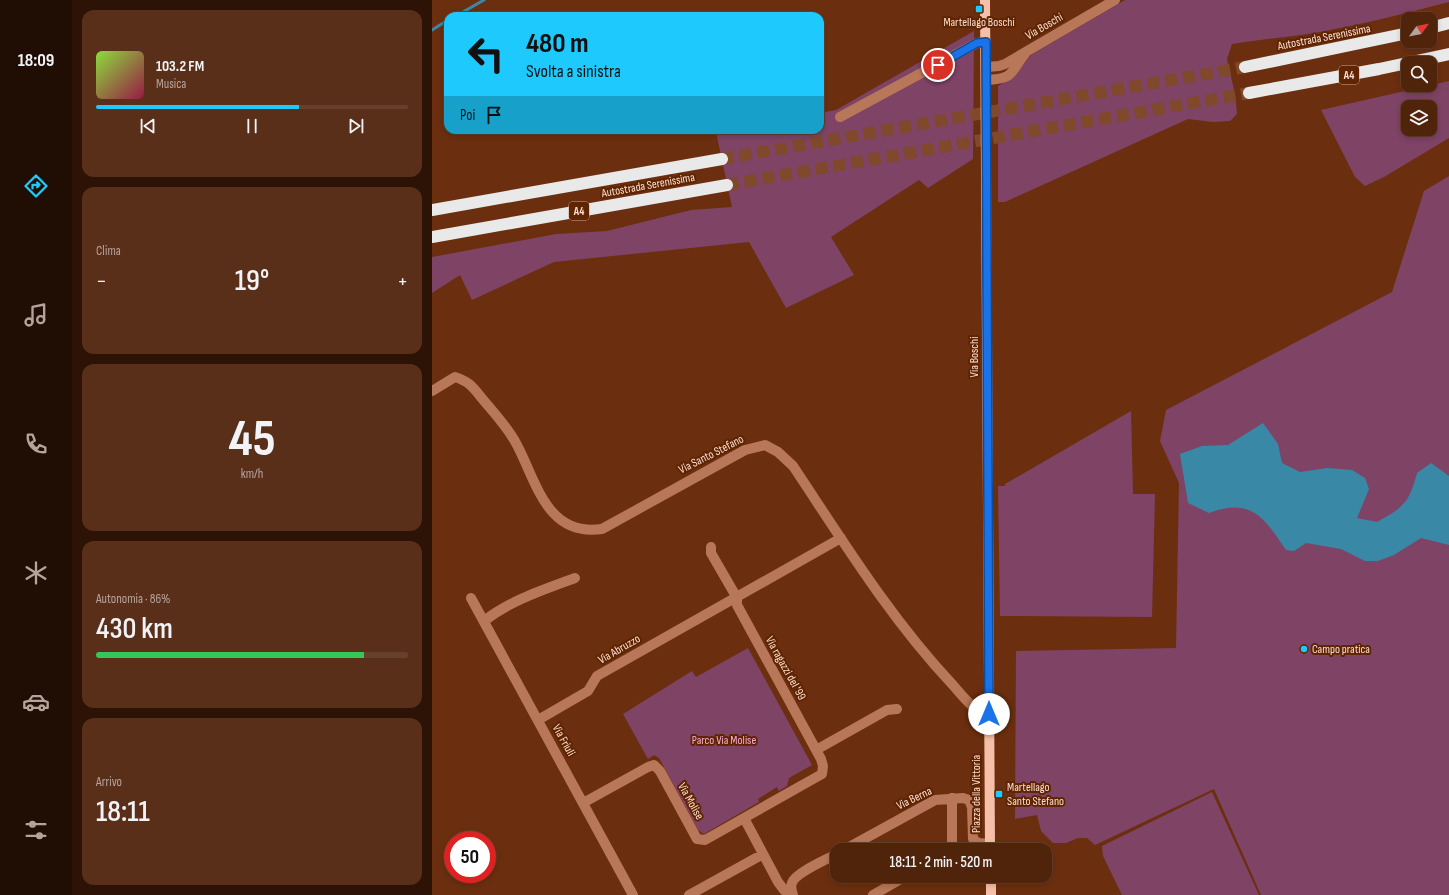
<!DOCTYPE html>
<html lang="it">
<head>
<meta charset="utf-8">
<style>
  :root { --surface:#50230b; --page:#5a2f19; --text:#f1f3f6; --muted:#b4a49d; --line:#67402c; --accent:#1dc9fd }
  body { margin:0; font-family:"Sofia Sans Condensed",sans-serif; background:var(--page); color:var(--text); height:100vh; display:flex; flex-direction:column; font-size:15px; white-space:nowrap }
  * { box-sizing:border-box; margin:0 }
  p { font-size:13px; color:var(--muted) }
  .icon { flex:none; width:22px; height:22px; fill:none; stroke:currentColor; stroke-width:2; stroke-linecap:round; stroke-linejoin:round }
  .map { position:relative; flex:1; overflow:hidden }
  .drawer { display:flex; flex-direction:column; gap:10px; padding:10px; background:#2c1306; width:360px }
  .drawer>* { flex:none }
  .banner { position:absolute; left:12px; top:12px; width:380px; height:122px; border-radius:12px; box-shadow:0 2px 6px #0003,0 0 0 1px var(--line); background:#1dc9fd; color:#111; overflow:hidden }
  .needle { width:26px; rotate:57deg }
  .fabs { position:absolute; left:969px; top:12px; display:grid; gap:8px }
  .fabs a { display:grid; place-items:center; width:36px; height:36px; border-radius:8px; background:var(--surface); box-shadow:0 2px 6px #0003,0 0 0 1px var(--line); font-size:20px }
  .speed { position:absolute; left:12px; top:831px; display:flex; gap:8px; font-size:20px; font-weight:700; text-align:center }
  .speed>* { display:grid; place-content:center; width:52px; height:52px; border-radius:50%; background:var(--surface); box-shadow:0 2px 6px #0003,0 0 0 1px var(--line); line-height:1 }
  .speed .limit { border:6px solid #d22; background:#fff; color:#111 }
  .pin { position:absolute; display:grid; place-items:center; width:34px; height:34px; color:#fff; margin:-17px; border:2px solid #fff; border-radius:50%; box-shadow:0 1px 4px #0007 }
  .me { position:absolute; width:44px; margin:-22px; rotate:0deg; stroke-linejoin:round; filter:drop-shadow(0 0 3px #0008) }
  .turn { display:flex; align-items:center; gap:14px; height:84px; padding:0 16px; font-size:18px }
  .turn .icon { width:52px; height:52px; stroke-width:2.5 }
  .turn b { display:block; font-size:28px; line-height:34px }
  .then { display:flex; align-items:center; height:38px; padding:0 16px; background:#0003; gap:8px; font-size:15px }
  .big { font-size:30px; font-weight:600; line-height:1.1 }
  .drawer .card { flex:1; display:flex; flex-direction:column; justify-content:center; gap:6px; min-width:0; padding:0 14px; border-radius:12px; background:var(--page) }
  .drawer .dial { align-items:center; gap:0 }
  .dial b { font-size:52px; line-height:1 }
  .song { display:flex; align-items:center; gap:12px }
  .cover { width:48px; height:48px; border-radius:6px; background:linear-gradient(135deg,hsl(90 70% 55%),hsl(340 70% 35%)) }
  .played { height:4px; border-radius:2px; background:linear-gradient(90deg,var(--accent) 65%,var(--line) 65%) }
  .keys { display:flex; justify-content:space-around; direction:ltr }
  .heat { display:flex; justify-content:space-between; align-items:center; font-size:22px; direction:ltr }
  .charge { height:6px; border-radius:3px; background:linear-gradient(90deg,#34c759 86%,var(--line) 0) }
  .trip { position:absolute; left:398px; top:843px; width:222px; height:40px; border-radius:12px; background:var(--surface); box-shadow:0 2px 6px #0003,0 0 0 1px var(--line); font-weight:600; line-height:40px; text-align:center }
  main { display:flex; flex:1; min-height:0 }
  .dock { display:flex; flex-direction:column; width:72px; justify-content:space-around; align-items:center; background:#200e04; color:var(--muted) }
  .dock .icon { width:28px; height:28px }
  .dock .active { color:var(--accent) }
  .dock b { font-size:18px; color:var(--text) }
  .map>svg:first-child { display:block }
  .green { fill:#7e4365; fill-rule:evenodd }
  .water { fill:#3989a6 }
  .lines { fill:none; stroke-linecap:round; stroke-linejoin:round }
  .stream { stroke:#3989a6; stroke-width:3 }
  .highway-tunnel { stroke:#81492c; stroke-width:12; stroke-dasharray:12 6; stroke-linecap:butt }
  .minor { stroke:#b87758; stroke-width:10 }
  .major { stroke:#f6c0a8; stroke-width:10 }
  .highway { stroke:#e9e9e9; stroke-width:12 }
  .route-casing { stroke:#114b97; stroke-width:10 }
  .route { stroke:#1a73e8; stroke-width:7 }
  .poi-dot { fill:#1dc9fd; stroke:#5f2401; stroke-width:1.5 }
  .labels { text-anchor:middle; stroke-width:4; stroke-linejoin:round; paint-order:stroke }
  .shield { fill:#5f2401; stroke:#cda693; stroke-width:1 }
  .shield-label { font-size:11px; font-weight:bold; fill:#fcded1 }
  .poi-label { font-size:12px; fill:#fcded1; stroke:#5f2401; text-anchor:start }
  .street-label { font-size:12px; fill:#fcded1; stroke:#5f2401 }
  .park-label { font-size:12px; fill:#fcadd8; stroke:#5f2401 }
</style>
</head>
<body>
<main>
<nav class="dock">
<b>18:09</b>
<svg class="icon active" aria-label="directions" viewBox="0 0 24 24"><path d="M12 3l9 9-9 9-9-9zM9 14v-3h6M13 9l2 2-2 2"/></svg>
<svg class="icon" aria-label="music" viewBox="0 0 24 24"><path d="M9 18V5l10-2v13"/><circle cx="6" cy="18" r="3"/><circle cx="16" cy="16" r="3"/></svg>
<svg class="icon" aria-label="phone" viewBox="0 0 24 24"><path d="M5 4h4l2 5-3 2q2 4 5 5l2-3 5 2v4C11 20 4 13 5 4z"/></svg>
<svg class="icon" aria-label="climate" viewBox="0 0 24 24"><path d="M12 3v18M4 7l16 10M4 17L20 7"/></svg>
<svg class="icon" aria-label="car" viewBox="0 0 24 24"><path d="M5 17H2v-5l4-1 3-4h7l3 4 3 1v5h-3M9 17h6M6 11h13"/><circle cx="7" cy="17" r="2"/><circle cx="17" cy="17" r="2"/></svg>
<svg class="icon" aria-label="filters" viewBox="0 0 24 24"><path d="M4 7h16M4 17h16"/><circle cx="9" cy="7" r="2"/><circle cx="15" cy="17" r="2"/></svg>
</nav>
<section class="drawer">
<div class="card">
<div class="song"><i class="cover"></i><div><b>103.2 FM</b><p>Musica</p></div></div>
<div class="played"></div>
<div class="keys"><svg class="icon" aria-label="previous" viewBox="0 0 24 24"><path d="M18 5L8 12l10 7zM5 5v14"/></svg><svg class="icon" aria-label="pause" viewBox="0 0 24 24"><path d="M8 5v14M16 5v14"/></svg><svg class="icon" aria-label="next" viewBox="0 0 24 24"><path d="M6 5l10 7-10 7zM19 5v14"/></svg></div>
</div>
<div class="card"><p>Clima</p>
<div class="heat"><a>−</a><b class="big">19°</b><a>+</a></div>
</div>
<div class="card dial"><b>45</b><p>km/h</p></div>
<div class="card"><p>Autonomia · 86%</p><b class="big">430 km</b><div class="charge"></div></div>
<div class="card"><p>Arrivo</p><b class="big">18:11</b></div>
</section>
<div class="map">
<svg width="1017" height="895" viewBox="0 0 1017 895">
  <rect width="100%" height="100%" fill="#6b2f0f"/>
  <!-- green -->
  <path class="green" d="M693 0H1017V2C975 13 931 24 888 32 859 37 829 39 800 44L795 59 803 94 805 114 798 121 781 122 756 119 573 202H566V86L583 76 599 55Z
    M542 31 541 159 496 188 487 180 399 237 422 275 354 308 317 242 122 262 40 300 28 275 0 293V257L124 234 175 231 259 210 300 207 284 132 292 130H388V113L404 110Z
    M1017 81V138L952 177 933 186 923 177 889 110ZM976 107H998V129H976Z
    M1017 176V895H829L782 789 663 845 655 838H646L634 843H621L609 831 605 815 583 819 584 651 744 648 747 483 728 441 734 410 960 292 992 191Z
    M699 411 701 494H723L720 617 568 616 566 486H573V484Z
    M316 648 380 765 357 778 355 786 347 791 345 787 326 799 327 802 272 834 266 830 227 758 222 755 216 759 191 714 260 671 264 677Z
    M780 792 827 895H690L671 856 670 846Z"/>
  <!-- water -->
  <path class="water" d="M831 423 846 444 850 463 868 472 895 468 920 470 933 478 937 489 925 518 945 522C972 507 977 503 985 473L999 463 1017 476V545L989 538 962 555 946 561H933L909 549 874 543 862 551 854 550C832 518 820 497 777 513L756 503 748 454 770 446 796 445Z"/>
  <g class="lines">
    <!-- stream -->
    <path class="stream" d="M24 16 52 0
      M0 30 16 20"/>
    <!-- highway-tunnel -->
    <path class="highway-tunnel" d="M290 159 813 67
      M295 185 817 93"/>
    <!-- minor -->
    <path class="minor" d="M555 67 567 66 573 64 683 0
      M554 80C582 79 578 73 593 54
      M408 117 545 43 554 42
      M0 391 23 377C39 382 42 389 53 402 64 415 77 429 85 445 105 483 115 537 170 529L313 450 333 445 346 452 361 466C411 541 458 618 520 684 530 695 542 712 557 715
      M279 547V553L305 598V605L389 759 391 766 390 774 312 818
      M39 598 201 895
      M52 621C79 600 111 590 143 578
      M106 720 156 691 165 676 409 538
      M384 750 455 710 465 709
      M151 803 216 767 222 765 228 771 265 839 273 840 312 818 346 882 352 890 360 895
      M412 850 503 800 531 798 537 800 540 807 541 839 546 843 558 844
      M517 850 520 847V798
      M257 895 331 854
      M361 895C360 891 358 887 360 883 363 873 395 859 405 854
      M441 895 474 876"/>
    <!-- major -->
    <path class="major" d="M553 0 558 850
      M559 876V895"/>
    <!-- highway -->
    <path class="highway" d="M998 28 1017 23
      M813 67 976 33
      M817 93 947 69 1017 54
      M0 210 290 159
      M0 237 295 185"/>
  </g>
  <g class="lines">
    <defs>
      <path id="route" d="M506 65 545 43 554 42 557 714"/>
    </defs>
    <!-- route casing -->
    <use href="#route" class="route-casing"/>
    <!-- route -->
    <use href="#route" class="route"/>
  </g>
  <!-- markers -->
  <g class="poi-dot">
    <rect x="543" y="5" width="8" height="8" rx="2"/>
    <circle cx="872" cy="649" r="4"/>
    <rect x="563" y="790" width="8" height="8" rx="2"/>
  </g>
  <g class="labels">
    <!-- shield labels -->
    <g class="shield">
      <rect x="907" y="66" width="20" height="18" rx="3"/>
      <rect x="137" y="202" width="20" height="18" rx="3"/>
    </g>
    <g class="shield-label">
      <text x="917" y="79">A4</text>
      <text x="147" y="215">A4</text>
    </g>
    <!-- poi labels -->
    <g class="poi-label">
      <text x="547" y="26" text-anchor="middle">Martellago Boschi</text>
      <text x="880" y="653">Campo pratica</text>
      <text x="575" y="791">Martellago<tspan x="575" dy="14">Santo Stefano</tspan></text>
    </g>
    <!-- street labels -->
    <g class="street-label">
      <text transform="translate(612 26) rotate(-30)" y="4">Via Boschi</text>
      <text transform="translate(892 37) rotate(-11)" y="4">Autostrada Serenissima</text>
      <text transform="translate(216 185) rotate(-10)" y="4">Autostrada Serenissima</text>
      <text transform="translate(542 357) rotate(-90)" y="4">Via Boschi</text>
      <text transform="translate(279 454) rotate(-27)" y="4">Via Santo Stefano</text>
      <text transform="translate(187 649) rotate(-30)" y="4">Via Abruzzo</text>
      <text transform="translate(354 668) rotate(61)" y="4">Via ragazzi del '99</text>
      <text transform="translate(132 740) rotate(61)" y="4">Via Friuli</text>
      <text transform="translate(544 794) rotate(-90)" y="4">Piazza della Vittoria</text>
      <text transform="translate(482 798) rotate(-26)" y="4">Via Berna</text>
      <text transform="translate(259 801) rotate(61)" y="4">Via Molise</text>
    </g>
    <!-- park labels -->
    <g class="park-label">
      <text x="292" y="744">Parco Via Molise</text>
    </g>
  </g>
</svg>
<div class="fabs">
<a><svg class="needle" viewBox="-14 -14 28 28"><path d="M0-13l5 13h-10z" fill="#e53935"/><path d="M0 13l5-13h-10z" fill="#b4a49d"/></svg></a>
<a><svg class="icon" aria-label="search" viewBox="0 0 24 24"><circle cx="10" cy="10" r="6"/><path d="M15 15l6 6"/></svg></a>
<a><svg class="icon" aria-label="layers" viewBox="0 0 24 24"><path d="M12 4l9 5-9 5-9-5zM3 14l9 5 9-5"/></svg></a>
</div>
<div class="speed"><div class="limit">50</div></div>
<div class="pin" style="left:506px;top:65px;background:#d93025"><svg class="icon" aria-label="arrive" viewBox="0 0 24 24"><path d="M6 21V4h12l-3 4 3 4H6"/></svg></div>
<svg class="me" style="left:557px;top:714px" viewBox="-20 -20 40 40"><circle r="19" fill="#fff"/><path d="M0-13L10 11 0 6-10 11z" fill="#1a73e8"/></svg>
<div class="trip">18:11 · 2 min · 520 m</div>
<div class="banner">
<div class="turn"><svg class="icon" aria-label="left" viewBox="0 0 24 24"><path d="M17 20v-9H6M10 6l-5 5 5 5"/></svg><div><b>480 m</b>Svolta a sinistra</div></div>
<div class="then">Poi<svg class="icon" aria-label="arrive" viewBox="0 0 24 24"><path d="M6 21V4h12l-3 4 3 4H6"/></svg></div>
</div>
</div>
</main>
</body>
</html>
